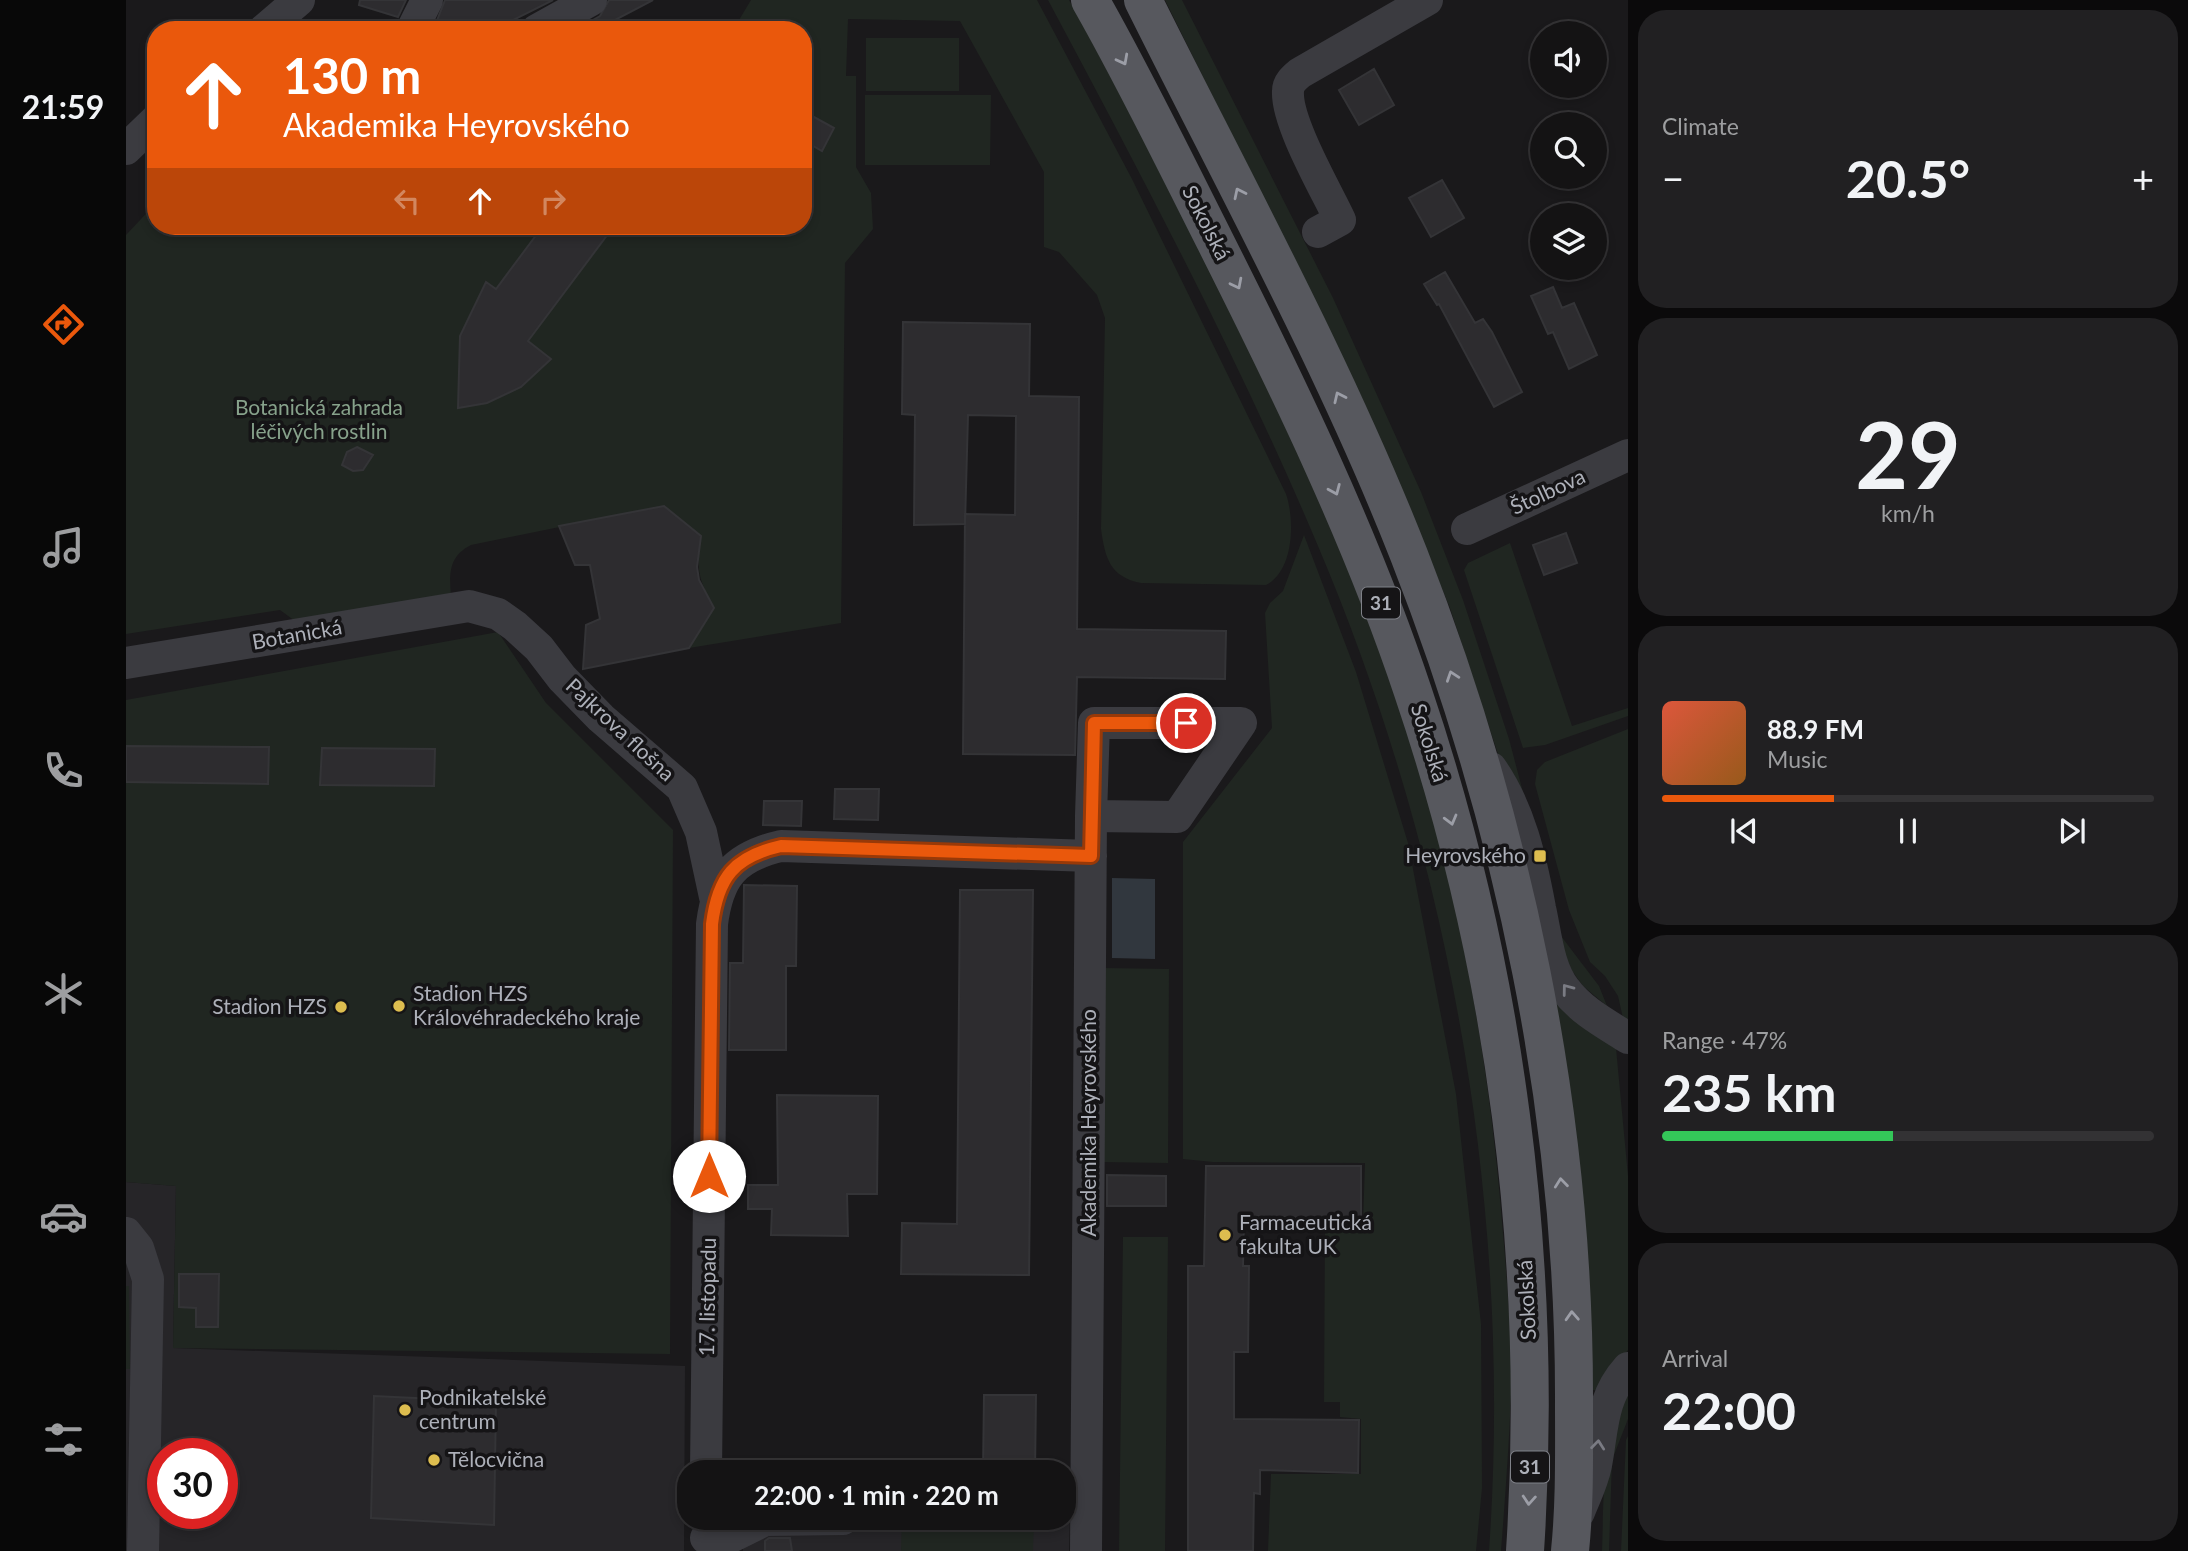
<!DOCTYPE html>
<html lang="en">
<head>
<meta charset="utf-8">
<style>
  :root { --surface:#141314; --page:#212022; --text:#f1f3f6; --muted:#9d9ea0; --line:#333234; --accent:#ea580c }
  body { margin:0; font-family:Lato,sans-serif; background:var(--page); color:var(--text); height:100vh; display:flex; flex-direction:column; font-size:26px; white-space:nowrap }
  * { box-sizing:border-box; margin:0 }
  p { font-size:23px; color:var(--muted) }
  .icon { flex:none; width:38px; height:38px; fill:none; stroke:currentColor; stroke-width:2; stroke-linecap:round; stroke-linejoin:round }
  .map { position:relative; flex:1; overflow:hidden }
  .panel { display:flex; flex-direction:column; gap:10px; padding:10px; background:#0b0a0b; width:560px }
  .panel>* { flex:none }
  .guide { position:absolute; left:21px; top:21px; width:665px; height:214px; border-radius:28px; box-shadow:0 4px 10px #0003,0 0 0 2px var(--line); background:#ea580c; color:#fff; overflow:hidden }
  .tools { position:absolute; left:1404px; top:21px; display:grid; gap:14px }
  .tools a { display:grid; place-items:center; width:77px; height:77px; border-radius:50%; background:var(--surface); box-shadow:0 4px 10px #0003,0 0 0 2px var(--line); font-size:35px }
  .speed { position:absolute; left:21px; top:1438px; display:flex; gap:14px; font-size:35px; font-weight:700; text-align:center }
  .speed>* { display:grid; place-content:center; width:91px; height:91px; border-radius:50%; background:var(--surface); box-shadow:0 4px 10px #0003,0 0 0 2px var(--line); line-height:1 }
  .speed .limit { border:10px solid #d22; background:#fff; color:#111 }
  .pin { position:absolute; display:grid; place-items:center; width:60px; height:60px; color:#fff; margin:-30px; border:4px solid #fff; border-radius:50%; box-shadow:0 2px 7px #0007 }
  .me { position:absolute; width:77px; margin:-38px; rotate:0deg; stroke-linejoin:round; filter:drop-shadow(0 0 5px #0008) }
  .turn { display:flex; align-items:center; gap:24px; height:147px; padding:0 21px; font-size:32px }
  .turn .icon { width:91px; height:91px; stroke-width:2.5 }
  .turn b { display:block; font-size:49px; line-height:60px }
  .lanes { display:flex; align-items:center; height:66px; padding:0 21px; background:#0003; justify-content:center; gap:35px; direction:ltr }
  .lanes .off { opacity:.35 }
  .big { font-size:52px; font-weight:700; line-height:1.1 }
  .panel .tile { flex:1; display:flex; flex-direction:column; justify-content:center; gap:10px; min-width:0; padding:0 24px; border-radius:28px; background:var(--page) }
  .panel .dial { align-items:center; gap:0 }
  .dial b { font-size:91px; line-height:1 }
  .song { display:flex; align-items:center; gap:21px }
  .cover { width:84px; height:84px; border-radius:10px; background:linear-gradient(135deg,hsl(10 70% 55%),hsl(30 70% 35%)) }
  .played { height:7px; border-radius:4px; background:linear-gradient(90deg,var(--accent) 35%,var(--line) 35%) }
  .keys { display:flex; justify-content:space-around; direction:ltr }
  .heat { display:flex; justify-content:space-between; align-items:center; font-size:38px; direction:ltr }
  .charge { height:10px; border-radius:5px; background:linear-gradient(90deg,#34c759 47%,var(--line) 0) }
  .trip { position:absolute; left:551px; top:1460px; width:399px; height:70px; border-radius:28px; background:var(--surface); box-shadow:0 4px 10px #0003,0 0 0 2px var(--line); font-weight:700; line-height:70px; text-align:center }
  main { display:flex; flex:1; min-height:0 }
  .tab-bar { display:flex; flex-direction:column; width:126px; justify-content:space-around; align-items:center; background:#080808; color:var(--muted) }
  .tab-bar .icon { width:49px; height:49px }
  .tab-bar .current { color:var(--accent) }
  .tab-bar b { font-size:32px; color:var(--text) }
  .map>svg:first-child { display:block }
  .built { fill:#262528; fill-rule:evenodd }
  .green { fill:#202621 }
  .water { fill:#31373e }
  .building { fill:#2d2c2f; stroke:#343437; stroke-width:2 }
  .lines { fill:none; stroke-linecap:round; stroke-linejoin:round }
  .minor { stroke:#3b3b40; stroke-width:32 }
  .major { stroke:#57585e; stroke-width:38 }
  .oneway { stroke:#9c9ea7 }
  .oneway2 { stroke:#7a7b83 }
  .route-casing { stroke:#983908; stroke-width:18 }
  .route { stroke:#ea580c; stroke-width:12 }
  .poi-dot { fill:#ddbd4f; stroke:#151416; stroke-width:2.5 }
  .labels { text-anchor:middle; stroke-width:7; stroke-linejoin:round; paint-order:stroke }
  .shield { fill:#151416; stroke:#7f8188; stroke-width:2 }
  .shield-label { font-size:19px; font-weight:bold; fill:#adb0b9 }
  .street-label { font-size:21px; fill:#adb0b9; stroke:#151416 }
  .park-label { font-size:21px; fill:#87a28b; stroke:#151416 }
  .poi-label { font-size:21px; fill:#adb0b9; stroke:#151416; text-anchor:start }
</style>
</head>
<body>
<main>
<nav class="tab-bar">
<b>21:59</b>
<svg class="icon current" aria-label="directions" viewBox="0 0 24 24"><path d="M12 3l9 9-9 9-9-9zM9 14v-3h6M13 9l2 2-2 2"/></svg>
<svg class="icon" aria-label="music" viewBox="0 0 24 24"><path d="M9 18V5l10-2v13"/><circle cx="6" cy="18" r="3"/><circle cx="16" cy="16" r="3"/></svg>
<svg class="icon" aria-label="phone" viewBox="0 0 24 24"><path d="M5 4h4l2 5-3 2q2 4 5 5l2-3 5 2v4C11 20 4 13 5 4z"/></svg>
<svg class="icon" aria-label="climate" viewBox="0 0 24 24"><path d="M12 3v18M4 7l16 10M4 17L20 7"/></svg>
<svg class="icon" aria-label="car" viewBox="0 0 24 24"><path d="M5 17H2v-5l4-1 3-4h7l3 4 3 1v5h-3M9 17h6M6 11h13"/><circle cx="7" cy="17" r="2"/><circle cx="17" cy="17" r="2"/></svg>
<svg class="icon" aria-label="filters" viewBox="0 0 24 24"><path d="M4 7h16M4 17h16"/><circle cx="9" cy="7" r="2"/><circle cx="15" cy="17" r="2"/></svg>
</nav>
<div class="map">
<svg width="1502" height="1551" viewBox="0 0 1502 1551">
  <rect width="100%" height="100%" fill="#1a191b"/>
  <!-- built -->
  <path class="built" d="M0 1182 50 1186 47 1348 559 1366 558 1551H0ZM37 1454H96V1514H37Z
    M938 1505H944L943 1551H617V1517H938Z"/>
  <!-- green -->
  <path class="green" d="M625 0H911L1006 179 1160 494C1169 520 1168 571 1140 585L1015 583C984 577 979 558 975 529L979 318 971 295 933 252 918 247V172L834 21 722 19 720 76H730V167L745 193 747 229 719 263 715 623 563 648 588 608C572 578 570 570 575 536L537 506 345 545C323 556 323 573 325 596L169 621 154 610 0 634V235L30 203V226H677V30H607Z
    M922 0H943C990 84 1033 170 1076 255 1144 390 1210 526 1261 668 1324 846 1361 1035 1376 1222 1381 1280 1386 1337 1385 1395 1383 1447 1379 1499 1375 1551H1363C1387 1211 1325 860 1192 546 1113 359 1017 178 922 0Z
    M1039 0H1056L1207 298 1295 492 1337 600 1383 739 1435 936 1473 986 1481 1006 1457 986 1437 958 1397 812 1371 751 1324 608 1238 402Z
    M740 38H833V91H740Z
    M739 95H865L864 165H739Z
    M1178 535 1230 672 1282 843 1330 1094 1355 1324 1356 1488 1350 1551H1142L1145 1474H1235V1419L1214 1417V1402H1198L1199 1223H1237L1239 1163 1087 1162 1057 1159V842L1146 728 1139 613 1144 603 1157 591Z
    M1384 543 1446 726 1502 708V716L1419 745 1397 748 1338 570 1342 563Z
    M372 632 420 703 547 830 544 1354 47 1348 50 1186 0 1182V700Z
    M1502 729V1021L1497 1018 1492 996 1479 976 1464 962 1443 910 1409 784 1411 770 1419 762Z
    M977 968 1043 969 1042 1163 975 1162Z
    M1431 1001 1490 1048 1502 1176V1350L1470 1390H1466L1428 1006Z
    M997 1237H1042L1039 1551H993Z
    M0 1286H3L4 1369H0Z
    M1502 1395V1419L1486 1460 1483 1551H1476C1478 1498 1475 1443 1502 1395Z
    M1502 1436V1551H1495L1500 1440Z
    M776 1517H908L907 1551H775Z"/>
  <!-- water -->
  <path class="water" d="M986 878 1029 879V959L986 958Z"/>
  <!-- building -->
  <path class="building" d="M234 0H280L272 17 233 5Z
    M319 0H427L383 22 387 30H313L308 28Z
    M483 0H527L470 30H449L474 16Z
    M1248 69 1268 105 1233 125 1213 90Z
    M677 111 708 128 696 151 677 140Z
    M1316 180 1338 218 1305 237 1283 198Z
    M417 226H488L402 341 425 359 395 387 361 403 332 408 334 336 360 282 370 289Z
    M1319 272 1349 323 1357 319 1366 332 1396 392 1368 407 1313 304 1311 305 1298 284Z
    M1427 287 1436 308 1448 303 1471 355 1443 369 1427 332 1422 334 1405 296Z
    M777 322 904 324 903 396 953 397 951 629 1100 631 1099 679 951 677 949 755 837 754 839 514 889 515 890 416 842 415 839 524 788 525 789 415 776 414Z
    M231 447 247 455 237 470 227 471 216 465 221 452Z
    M538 506 575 536 571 567 573 580 588 608 563 648 457 669 460 625 474 619 464 565H449L433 526Z
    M1440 533 1451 563 1418 575 1407 545Z
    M0 746 143 747 142 784 0 782Z
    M196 748 309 749 308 786 194 785Z
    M709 789H753L752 820 708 819Z
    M638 801H676L675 826 637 825Z
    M618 885 671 886 670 966H660V1050H603L604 963H617Z
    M834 890H907L903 1275 775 1274 776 1223 831 1224Z
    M651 1095 752 1096 751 1194H721L722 1236 645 1235 646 1209H622V1185H652Z
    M1080 1166H1235V1219L1118 1216 1117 1266H1123L1122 1352H1108V1419L1233 1420 1232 1473 1134 1470V1494L1128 1493 1127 1551H1062V1266H1078Z
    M981 1175 1040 1176V1206H981Z
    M53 1274H93L92 1327H70V1308L53 1307Z
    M858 1395H910L909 1472H857Z
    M248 1396 370 1402 368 1525 245 1518Z
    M643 1538H664L666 1551H639V1541Z"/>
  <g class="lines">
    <!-- minor -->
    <path class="minor" d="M138 30 173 0
      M286 30 301 0
      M411 30 465 0
      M0 149 30 120
      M1192 232 1214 220C1200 190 1160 122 1162 91 1162 83 1168 78 1174 73L1301 0
      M1341 529 1502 455
      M0 663 343 606 372 614 389 626 413 648 436 678 475 718 556 788 575 832 589 897
      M1365 768C1394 809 1405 860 1414 908 1420 934 1422 967 1439 989 1455 1011 1480 1024 1502 1038
      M0 1233 12 1248 22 1279 17 1551
      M580 1472 586 924C592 877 608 857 655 846L965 856
      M1453 1512C1459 1497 1467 1481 1470 1465 1477 1428 1475 1398 1502 1368
      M580 1538 601 1539 639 1520 717 1519
      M960 1551 965 816 1051 817 1115 723H968L965 816"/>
    <!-- major -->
    <path class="major" d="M964 0C1009 79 1048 160 1089 241 1163 388 1235 536 1287 692 1380 967 1418 1262 1399 1551
      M1017 0C1108 183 1208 364 1283 555 1388 823 1449 1115 1448 1403 1448 1453 1449 1502 1444 1551"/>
  </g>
  <!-- one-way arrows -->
  <defs><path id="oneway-chevron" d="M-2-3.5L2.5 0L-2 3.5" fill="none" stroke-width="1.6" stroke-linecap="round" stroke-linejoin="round" transform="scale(1.75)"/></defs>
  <g class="oneway">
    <use href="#oneway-chevron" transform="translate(997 60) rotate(62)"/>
    <use href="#oneway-chevron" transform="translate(1113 193) rotate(-116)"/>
    <use href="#oneway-chevron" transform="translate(1111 284) rotate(63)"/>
    <use href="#oneway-chevron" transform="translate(1213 397) rotate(-115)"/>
    <use href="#oneway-chevron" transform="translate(1209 490) rotate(67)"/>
    <use href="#oneway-chevron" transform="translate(1326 676) rotate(-109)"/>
    <use href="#oneway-chevron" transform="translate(1325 820) rotate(75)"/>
    <use href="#oneway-chevron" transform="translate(1435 1183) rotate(-96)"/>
    <use href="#oneway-chevron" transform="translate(1446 1316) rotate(-93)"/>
    <use href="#oneway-chevron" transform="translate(1403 1500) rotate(94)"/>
  </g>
  <g class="oneway2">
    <use href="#oneway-chevron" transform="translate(1441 989) rotate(-127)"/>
    <use href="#oneway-chevron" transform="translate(1472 1445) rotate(-84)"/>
  </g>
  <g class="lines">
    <defs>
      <path id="route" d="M583 1176 586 924C592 877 608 857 655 846L965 856 968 723H1060"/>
    </defs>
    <!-- route casing -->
    <use href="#route" class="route-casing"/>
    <!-- route -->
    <use href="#route" class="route"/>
  </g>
  <!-- markers -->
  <g class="poi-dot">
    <rect x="1407" y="849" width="14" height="14" rx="3.5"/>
    <circle cx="273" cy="1006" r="7"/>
    <circle cx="215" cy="1007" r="7"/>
    <circle cx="1099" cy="1235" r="7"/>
    <circle cx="279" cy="1410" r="7"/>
    <circle cx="308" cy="1460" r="7"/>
  </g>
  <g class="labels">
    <!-- shield labels -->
    <g class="shield">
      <rect x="1236" y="587.5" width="38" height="31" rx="5"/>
      <rect x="1385" y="1451.5" width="38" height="31" rx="5"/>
    </g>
    <g class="shield-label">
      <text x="1255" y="610">31</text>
      <text x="1404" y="1474">31</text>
    </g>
    <!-- street labels -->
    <g class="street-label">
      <text transform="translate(1080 223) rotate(63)" y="7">Sokolská</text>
      <text transform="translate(1422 492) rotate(-25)" y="7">Štolbova</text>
      <text transform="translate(171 635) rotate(-10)" y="7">Botanická</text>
      <text transform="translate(494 730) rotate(43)" y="7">Pajkrova flošna</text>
      <text transform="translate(1303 743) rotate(73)" y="7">Sokolská</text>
      <text transform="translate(963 1123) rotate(-90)" y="7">Akademika Heyrovského</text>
      <text transform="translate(582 1297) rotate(-89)" y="7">17. listopadu</text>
      <text transform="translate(1401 1300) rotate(-93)" y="7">Sokolská</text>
    </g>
    <!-- park labels -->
    <g class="park-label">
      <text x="193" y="415">Botanická zahrada<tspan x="193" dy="24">léčivých rostlin</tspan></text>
    </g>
    <!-- poi labels -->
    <g class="poi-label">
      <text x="1400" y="863" text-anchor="end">Heyrovského</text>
      <text x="287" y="1001">Stadion HZS<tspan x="287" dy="24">Královéhradeckého kraje</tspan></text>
      <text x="201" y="1014" text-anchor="end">Stadion HZS</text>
      <text x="1113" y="1230">Farmaceutická<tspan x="1113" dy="24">fakulta UK</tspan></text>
      <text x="293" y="1405">Podnikatelské<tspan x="293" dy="24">centrum</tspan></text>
      <text x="322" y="1467">Tělocvična</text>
    </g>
  </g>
</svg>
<div class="tools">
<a><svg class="icon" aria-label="sound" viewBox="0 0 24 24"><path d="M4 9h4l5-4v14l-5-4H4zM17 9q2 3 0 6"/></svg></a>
<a><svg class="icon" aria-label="search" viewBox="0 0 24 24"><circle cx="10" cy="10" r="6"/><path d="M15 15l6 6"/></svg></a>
<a><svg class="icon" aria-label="layers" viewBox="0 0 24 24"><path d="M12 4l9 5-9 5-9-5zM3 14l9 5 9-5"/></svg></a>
</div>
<div class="speed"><div class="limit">30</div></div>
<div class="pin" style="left:1060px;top:723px;background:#d93025"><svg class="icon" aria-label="arrive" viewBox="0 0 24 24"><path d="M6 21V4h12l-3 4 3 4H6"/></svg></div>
<svg class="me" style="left:583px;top:1176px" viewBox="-20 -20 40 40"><circle r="19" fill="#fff"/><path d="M0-13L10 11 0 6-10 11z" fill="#ea580c"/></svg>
<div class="trip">22:00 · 1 min · 220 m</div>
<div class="guide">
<div class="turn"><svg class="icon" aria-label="ahead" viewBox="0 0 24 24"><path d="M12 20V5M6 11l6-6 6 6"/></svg><div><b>130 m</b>Akademika Heyrovského</div></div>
<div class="lanes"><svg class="icon off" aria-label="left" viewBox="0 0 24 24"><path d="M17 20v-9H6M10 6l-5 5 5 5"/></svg><svg class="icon" aria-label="ahead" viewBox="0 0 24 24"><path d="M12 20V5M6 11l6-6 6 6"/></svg><svg class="icon off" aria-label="right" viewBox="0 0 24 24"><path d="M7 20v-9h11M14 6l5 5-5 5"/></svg></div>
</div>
</div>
<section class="panel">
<div class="tile"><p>Climate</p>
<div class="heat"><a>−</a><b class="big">20.5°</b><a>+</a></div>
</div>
<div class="tile dial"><b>29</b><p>km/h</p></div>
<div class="tile">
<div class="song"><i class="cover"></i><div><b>88.9 FM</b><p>Music</p></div></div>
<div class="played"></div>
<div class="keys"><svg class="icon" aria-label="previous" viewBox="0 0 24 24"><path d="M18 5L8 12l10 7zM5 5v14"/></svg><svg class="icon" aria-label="pause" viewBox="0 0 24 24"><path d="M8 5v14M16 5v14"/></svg><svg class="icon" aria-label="next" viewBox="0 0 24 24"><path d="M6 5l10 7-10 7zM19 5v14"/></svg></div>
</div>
<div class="tile"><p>Range · 47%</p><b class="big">235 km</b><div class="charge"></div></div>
<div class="tile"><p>Arrival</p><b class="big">22:00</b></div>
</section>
</main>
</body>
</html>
